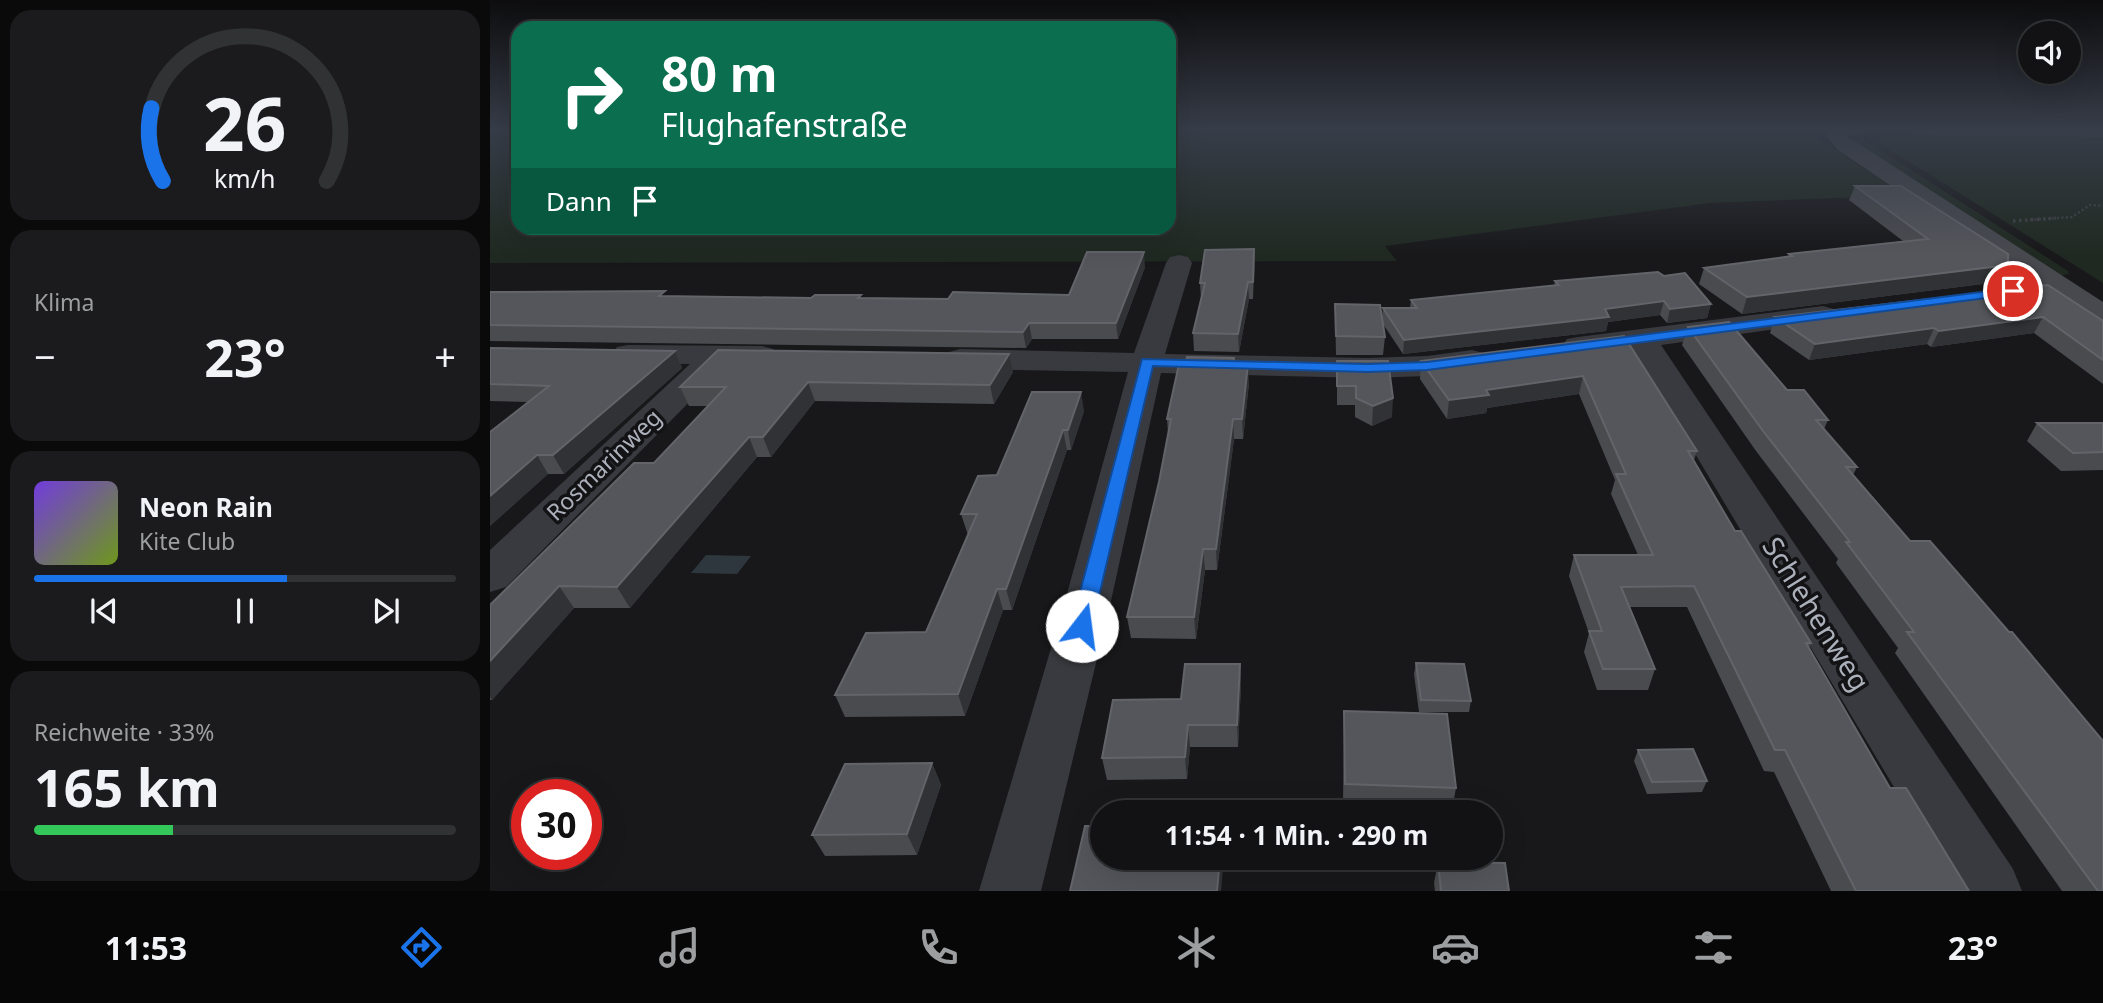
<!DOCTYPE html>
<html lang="de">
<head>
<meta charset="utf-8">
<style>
  :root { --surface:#121214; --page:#1b1b1d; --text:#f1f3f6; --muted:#9c9ea0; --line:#313234; --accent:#1a73e8 }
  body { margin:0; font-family:"Noto Sans",sans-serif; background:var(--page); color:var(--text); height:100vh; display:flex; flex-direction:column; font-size:26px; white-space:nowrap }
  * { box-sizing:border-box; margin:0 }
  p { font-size:23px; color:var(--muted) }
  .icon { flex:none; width:38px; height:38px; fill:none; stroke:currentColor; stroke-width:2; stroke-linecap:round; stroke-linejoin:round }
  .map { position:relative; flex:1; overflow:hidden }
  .sheet { display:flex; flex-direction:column; gap:10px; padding:10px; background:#0a0a0b; width:490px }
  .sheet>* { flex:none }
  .guide { position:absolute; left:21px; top:21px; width:665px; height:214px; border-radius:21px; box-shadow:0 7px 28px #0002,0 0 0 2px var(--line); background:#0b6e4f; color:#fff; overflow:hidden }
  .controls { position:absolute; left:1528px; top:21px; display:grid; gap:14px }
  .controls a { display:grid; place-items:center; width:63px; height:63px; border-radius:50%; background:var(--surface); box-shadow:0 7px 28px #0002,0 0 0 2px var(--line); font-size:35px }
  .speed { position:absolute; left:21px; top:779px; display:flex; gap:14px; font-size:35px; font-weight:700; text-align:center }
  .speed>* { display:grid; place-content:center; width:91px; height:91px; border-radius:50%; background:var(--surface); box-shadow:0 7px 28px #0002,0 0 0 2px var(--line); line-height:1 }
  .speed .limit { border:10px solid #d22; background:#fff; color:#111 }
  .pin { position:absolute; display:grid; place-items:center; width:60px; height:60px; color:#fff; margin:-30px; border:4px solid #fff; border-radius:50%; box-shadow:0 2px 7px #0007 }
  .me { position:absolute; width:77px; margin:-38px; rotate:15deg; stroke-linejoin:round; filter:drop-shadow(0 0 5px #0008) }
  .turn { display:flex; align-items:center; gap:24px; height:147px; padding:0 35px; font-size:32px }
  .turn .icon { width:91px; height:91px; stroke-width:2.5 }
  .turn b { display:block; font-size:49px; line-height:60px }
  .then { display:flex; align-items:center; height:66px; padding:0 35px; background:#0003; gap:14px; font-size:26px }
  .big { font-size:52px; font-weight:700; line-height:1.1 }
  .sheet .widget { flex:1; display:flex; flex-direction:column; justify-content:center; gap:10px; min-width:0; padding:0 24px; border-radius:21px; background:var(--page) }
  .sheet .dial { align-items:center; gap:0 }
  .dial svg { height:182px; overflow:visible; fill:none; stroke:var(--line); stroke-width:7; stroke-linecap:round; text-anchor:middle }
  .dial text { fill:var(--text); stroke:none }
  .song { display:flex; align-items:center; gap:21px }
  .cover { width:84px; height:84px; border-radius:10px; background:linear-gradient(135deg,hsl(260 70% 55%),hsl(80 70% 35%)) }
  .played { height:7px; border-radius:4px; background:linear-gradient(90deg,var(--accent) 60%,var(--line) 60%) }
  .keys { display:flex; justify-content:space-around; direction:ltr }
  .heat { display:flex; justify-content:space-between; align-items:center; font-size:38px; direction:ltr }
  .charge { height:10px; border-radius:5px; background:linear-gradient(90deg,#34c759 33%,var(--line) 0) }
  .trip { position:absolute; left:600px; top:800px; width:413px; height:70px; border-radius:35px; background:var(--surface); box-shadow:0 7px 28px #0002,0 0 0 2px var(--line); font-weight:700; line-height:70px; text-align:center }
  .tab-bar { display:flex; height:112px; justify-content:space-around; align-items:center; background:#070708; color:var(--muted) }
  .tab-bar .icon { width:49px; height:49px }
  .tab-bar .active { color:var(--accent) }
  .tab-bar b { font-size:32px; color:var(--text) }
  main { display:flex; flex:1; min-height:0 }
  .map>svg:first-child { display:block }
  .green { fill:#202921 }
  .water { fill:#2e373e }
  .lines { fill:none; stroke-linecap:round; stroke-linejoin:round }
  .path-far1 { stroke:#3f4146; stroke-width:2.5; stroke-dasharray:2 2.5; stroke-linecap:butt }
  .path { stroke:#3f4146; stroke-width:3.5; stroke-dasharray:2.5 3.5; stroke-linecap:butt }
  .street { fill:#393a3f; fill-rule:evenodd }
  .secondary { fill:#47494f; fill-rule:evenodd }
  .wall { fill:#494b4f }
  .shaded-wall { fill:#313235 }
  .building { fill:#54565b; stroke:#62646a; stroke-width:2 }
  .route { fill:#1a73e8; stroke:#114b97; stroke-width:2 }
  .labels { text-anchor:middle; stroke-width:7; stroke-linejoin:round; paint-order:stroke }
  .street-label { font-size:23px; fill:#abb0ba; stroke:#131316 }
  .near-street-label { font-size:28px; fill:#abb0ba; stroke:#131316 }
</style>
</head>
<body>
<main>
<section class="sheet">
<div class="widget dial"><svg viewBox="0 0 100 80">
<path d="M14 69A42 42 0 1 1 86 69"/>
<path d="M14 69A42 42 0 0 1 9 37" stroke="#1a73e8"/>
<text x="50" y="56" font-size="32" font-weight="700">26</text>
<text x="50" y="72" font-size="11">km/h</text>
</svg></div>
<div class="widget"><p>Klima</p>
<div class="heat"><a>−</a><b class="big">23°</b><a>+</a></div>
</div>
<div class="widget">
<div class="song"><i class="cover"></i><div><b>Neon Rain</b><p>Kite Club</p></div></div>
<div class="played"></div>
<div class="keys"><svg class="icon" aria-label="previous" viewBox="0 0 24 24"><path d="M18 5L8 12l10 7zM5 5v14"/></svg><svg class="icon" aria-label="pause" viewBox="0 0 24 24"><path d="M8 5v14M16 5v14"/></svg><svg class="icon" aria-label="next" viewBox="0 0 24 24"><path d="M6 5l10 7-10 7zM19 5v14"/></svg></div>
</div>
<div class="widget"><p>Reichweite · 33%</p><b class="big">165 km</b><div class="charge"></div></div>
</section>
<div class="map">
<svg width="1613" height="891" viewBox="0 0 1613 891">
  <rect width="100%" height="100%" fill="#18181a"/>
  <!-- green -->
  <path class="green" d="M0 129H28V228H679V129H1317L1334 143 1442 212 1396 196 1220 203 895 246 907 261 0 263Z
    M1441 135 1613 136V283L1386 141 1391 137Z
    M1370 137 1578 271 1579 274 1568 276 1364 143Z"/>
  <!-- water -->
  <path class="water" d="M216 555 261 556 247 574 201 573Z"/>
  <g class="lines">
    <!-- path-far1 -->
    <path class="path-far1" d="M1540 220 1582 217 1600 205 1613 206"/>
    <!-- path -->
    <path class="path" d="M1523 221 1566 218"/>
    <!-- street -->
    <path class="street" d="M689 255 698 257 702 263 675 354 877 358 937 356 982 350 993 353 998 360 993 367 937 376 877 378 671 373 621 601 551 891H489L575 601 638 372 470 369 459 366 454 359 459 352 470 349 644 353 676 263 680 257Z
      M1333 306 1343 309 1348 315 1343 321 1171 345 1523 869 1532 891H1466L1142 348 1088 355 1077 353 1072 346 1077 339 1088 337Z
      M138 345 272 346 283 349 288 356 283 363 272 366 236 365 16 587 0 592V550L200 364 138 363 127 361 122 354 127 347Z"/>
    <!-- secondary -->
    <path class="secondary" d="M1341 129H1379L1376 133 1357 136 1613 302V324L1602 322 1348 150 1336 136Z
      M1413 129H1613V137L1423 135Z"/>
  </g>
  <!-- wall -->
  <path class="wall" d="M1365 186 1509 282 1252 314 1209 284 1214 268 1298 257 1299 254 1413 241 1359 200Z
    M764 249 763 299H759L749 352 704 351 703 333 711 299 710 283Z
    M655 267 628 339H542L536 348 0 341V292L178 296 458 299 579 295Z
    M1174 276 1221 304 1217 318 1177 323 1170 315 1118 322 1116 331 913 354 893 324 895 337 893 355H846L845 304 892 318 893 308H920L921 300 1064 286 1065 281Z
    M1558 285 1613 321V384L1544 333 1441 347 1437 344 1319 360 1280 333 1285 317Z
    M1198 327 1297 390 1338 420 1334 429 1367 467 1363 475 1613 891H1572L1405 653 1408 648 1346 563 1348 559 1266 451 1192 345Z
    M1134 336 1207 451 1204 460 1245 531 1321 643 1319 647 1400 788 1479 891H1341L1284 772 1274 771 1197 607H1139L1165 669 1158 690H1107L1094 652 1099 633 1079 576 1084 555H1148L1121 494 1125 480 1089 394 997 408 996 413 957 419 930 379 931 361Z
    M0 348 185 351 192 368 74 474H58L0 526 38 402 0 401Z
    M847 361 902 417 882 426 865 417V405H847Z
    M744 364 759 383 753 439H744L727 570H715L706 639 641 638 637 617 669 482 678 433 677 419Z
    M523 372 504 404 325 401 281 457H267L140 608H84L2 700H0V605L164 463 218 406H199L190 387Z
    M594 411 581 450H577L522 610H513L475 716 355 717 345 695 436 632 478 535 471 514 507 475Z
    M1547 423H1613V470L1571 471 1537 441Z
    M926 663 981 701 979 712H929L924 674Z
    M750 664 751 685 748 747H700L697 779 617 780 612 758 691 699Z
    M854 711 966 788 962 810 853 806Z
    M1148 750 1217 781 1212 792 1157 794 1144 761Z
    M442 763 451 785 427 855 335 856 322 835Z
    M948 862 1019 891H945L944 883Z"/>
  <!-- shaded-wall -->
  <path class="shaded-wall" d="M764 249 765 266 763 299V282Z
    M654 252 655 267 628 339 626 323Z
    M1518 265 1509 282 1252 314 1257 297Z
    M758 282 759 299 749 352 748 334Z
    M1174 301 1170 315 1118 322 1116 331 913 354 914 340 1115 309Z
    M1221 304 1217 318 1177 323 1180 309Z
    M1553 317 1544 333 1441 347 1449 331Z
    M539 323 542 339 536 348 533 332Z
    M1444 328 1437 344 1319 360 1325 344Z
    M185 351 192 368 74 474 63 455Z
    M519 354 523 372 504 404 500 385Z
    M758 364 759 383 753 439 752 419Z
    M1093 376 1089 394 997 408 996 413 957 419 959 400 996 390Z
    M318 382 325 401 281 457 273 437Z
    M591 392 594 411 581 450 578 430Z
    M903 398 902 417 882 426 883 406Z
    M743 419 744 439 727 570 726 549Z
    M573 430 577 450 522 610 516 589Z
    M259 437 267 457 140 608 127 587Z
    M47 455 58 474 0 526V496Z
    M713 549 715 570 706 639 704 617Z
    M69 586 84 608 2 700 0 697V661Z
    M507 589 513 610 475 716 468 694Z
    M750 664 751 685 748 747 747 725Z
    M698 725 700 747 697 779 695 757Z
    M442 763 451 785 427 855 417 834Z
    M730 858H734L731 891H727Z"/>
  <!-- building -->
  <path class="building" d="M1365 186H1411L1518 254V265L1257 297 1214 268 1302 256 1299 254 1438 239Z
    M764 249 763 282H758L748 334 703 333 715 283H710L715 250Z
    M597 252H654L626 323H539L533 332 0 325V292L175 291 169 296 321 298 325 295H371L368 298 458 299 463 292 579 295Z
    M1168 272 1174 276 1195 273 1221 304 1180 309 1174 301 1115 309 1119 317 914 340 893 308H927L921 300 1069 285 1065 281Z
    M1558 285 1613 321V360L1553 317 1449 331 1444 328 1325 344 1285 317Z
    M845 304 890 305 895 337 846 336Z
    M1239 322 1297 390H1314L1338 420H1326L1367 467H1356L1420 541H1440L1519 632H1522L1613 741V891H1608L1417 632H1424L1356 542H1360L1273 431 1198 327Z
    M1134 336 1207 451H1198L1245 531H1251L1321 643H1316L1400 788H1416L1479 891H1366L1295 750H1285L1204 586 1131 587 1165 669H1113L1099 631H1112L1084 555H1163L1126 474H1136L1093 376 996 390 999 395 959 400 931 361Z
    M0 348 185 351 63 455H47L0 496V432L59 386 0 384Z
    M228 350 519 354 500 385 318 382 273 437H259L127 587 69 586 0 661V605L144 463H164L236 387H190Z
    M697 357 744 358 743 364H758L752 419H743L726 549H713L704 617H637L669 482 681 419H677L689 364H695Z
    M847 361H898L903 398 883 406 866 398V386H847Z
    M542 392H591L578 430H573L516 589H507L468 694 345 695 376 633 436 632 487 514H471L488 476 507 475Z
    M1547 423H1613V452L1583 453Z
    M926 663 974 664 981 701 931 700Z
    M695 664H750L747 725H698L695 757 612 758 623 700 691 699Z
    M854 711 957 714 966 788 855 784Z
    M1203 749 1217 781 1162 782 1148 750Z
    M442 763 417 834 322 835 355 764Z
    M595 826H612V858H730L727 891H580Z
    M948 862 1015 863 1019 891H951Z"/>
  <!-- sky -->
  <linearGradient id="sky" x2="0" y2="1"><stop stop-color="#0d0d0e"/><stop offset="0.51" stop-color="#373d49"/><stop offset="1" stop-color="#373d49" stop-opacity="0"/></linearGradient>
  <rect width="1613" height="254" fill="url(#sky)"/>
  <!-- route -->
  <path class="route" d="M1523 288 1529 291 1527 294 937 370 877 372 663 366 602 626 599 632 592 634 584 632 581 626 652 359 877 364 937 362Z"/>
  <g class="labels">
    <!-- street labels -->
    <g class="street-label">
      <text transform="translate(114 465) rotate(-44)" y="8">Rosmarinweg</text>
    </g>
    <!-- near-street labels -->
    <g class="near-street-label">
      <text transform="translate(1326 614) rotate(58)" y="10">Schlehenweg</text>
    </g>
  </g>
</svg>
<div class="controls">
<a><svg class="icon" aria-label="sound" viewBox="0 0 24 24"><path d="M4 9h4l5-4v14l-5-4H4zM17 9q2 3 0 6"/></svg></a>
</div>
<div class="speed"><div class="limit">30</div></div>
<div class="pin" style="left:1523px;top:291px;background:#d93025"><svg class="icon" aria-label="arrive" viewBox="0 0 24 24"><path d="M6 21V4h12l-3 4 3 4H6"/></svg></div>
<svg class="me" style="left:592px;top:626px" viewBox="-20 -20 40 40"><circle r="19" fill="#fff"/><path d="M0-13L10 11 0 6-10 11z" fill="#1a73e8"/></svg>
<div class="trip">11:54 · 1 Min. · 290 m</div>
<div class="guide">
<div class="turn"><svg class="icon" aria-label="right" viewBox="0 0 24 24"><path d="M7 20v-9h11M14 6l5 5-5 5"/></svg><div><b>80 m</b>Flughafenstraße</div></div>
<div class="then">Dann<svg class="icon" aria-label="arrive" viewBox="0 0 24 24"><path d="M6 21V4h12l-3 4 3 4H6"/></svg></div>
</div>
</div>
</main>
<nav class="tab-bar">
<b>11:53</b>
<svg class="icon active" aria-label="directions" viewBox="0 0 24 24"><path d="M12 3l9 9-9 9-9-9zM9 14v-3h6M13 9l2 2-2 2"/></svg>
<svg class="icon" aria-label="music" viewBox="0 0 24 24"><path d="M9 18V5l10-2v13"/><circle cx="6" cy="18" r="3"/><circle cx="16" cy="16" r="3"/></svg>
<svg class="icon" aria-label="phone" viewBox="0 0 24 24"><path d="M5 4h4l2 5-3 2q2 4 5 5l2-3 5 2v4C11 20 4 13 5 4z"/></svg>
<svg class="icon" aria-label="climate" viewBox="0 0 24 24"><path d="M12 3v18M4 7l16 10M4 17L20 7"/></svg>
<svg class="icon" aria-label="car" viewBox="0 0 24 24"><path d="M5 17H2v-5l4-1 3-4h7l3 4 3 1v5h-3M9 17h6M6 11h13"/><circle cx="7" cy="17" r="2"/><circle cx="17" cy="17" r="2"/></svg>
<svg class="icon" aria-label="filters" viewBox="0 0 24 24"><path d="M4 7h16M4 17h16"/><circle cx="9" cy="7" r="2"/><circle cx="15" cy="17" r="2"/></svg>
<b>23°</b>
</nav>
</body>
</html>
